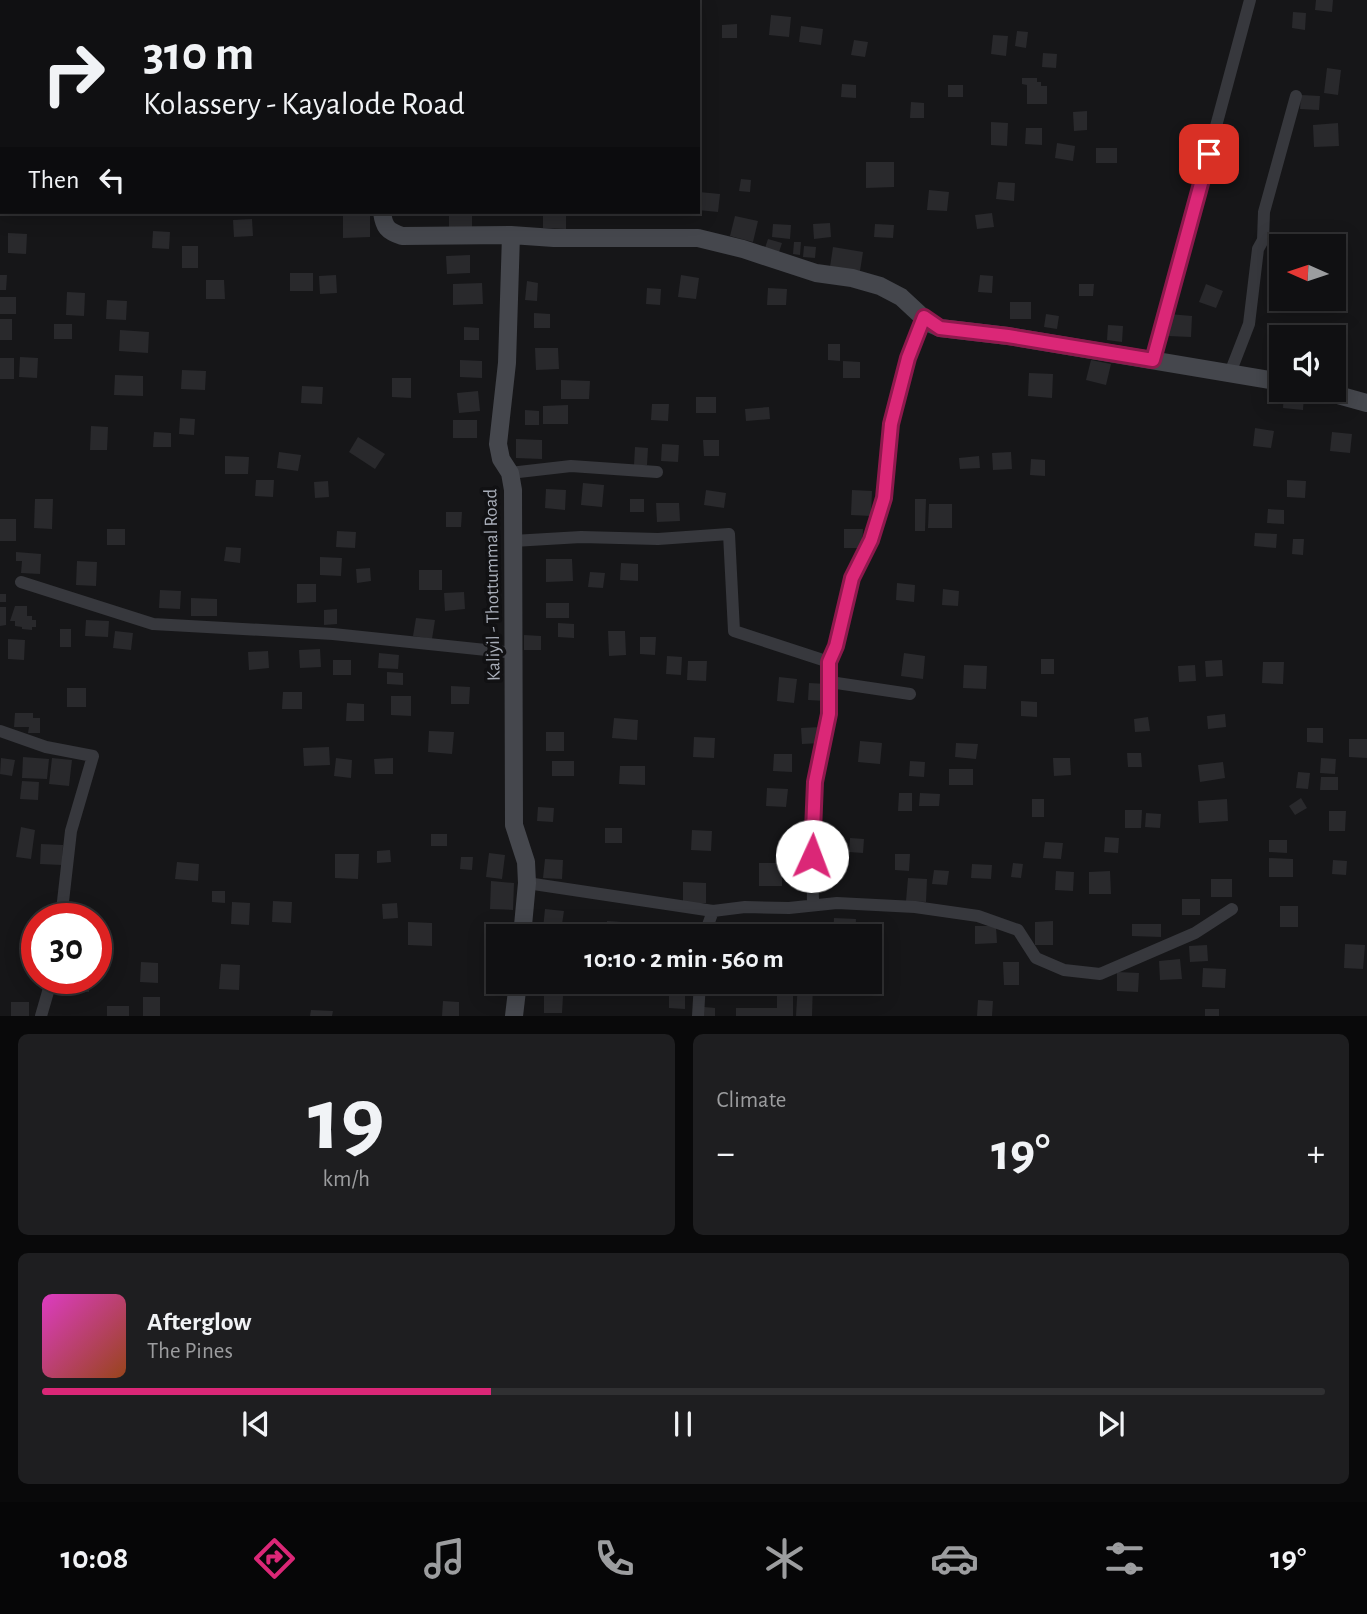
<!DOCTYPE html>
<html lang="en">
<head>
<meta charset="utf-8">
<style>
  :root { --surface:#101012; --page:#1e1e20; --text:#f1f3f6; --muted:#9c9d9f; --line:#303032; --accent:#db2777 }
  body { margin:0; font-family:"Alegreya Sans",sans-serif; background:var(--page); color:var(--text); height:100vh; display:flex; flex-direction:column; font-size:26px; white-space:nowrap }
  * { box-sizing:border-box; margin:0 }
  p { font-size:23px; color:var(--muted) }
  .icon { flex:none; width:38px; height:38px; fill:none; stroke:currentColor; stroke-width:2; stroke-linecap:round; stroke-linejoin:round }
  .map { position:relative; height:1016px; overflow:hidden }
  .drawer { display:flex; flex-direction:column; gap:18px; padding:18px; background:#09090a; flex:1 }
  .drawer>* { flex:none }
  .banner { position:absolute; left:0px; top:0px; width:700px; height:214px; box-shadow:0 4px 18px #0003,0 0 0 2px var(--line); background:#101012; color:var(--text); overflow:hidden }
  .needle { width:46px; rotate:273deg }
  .tools { position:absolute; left:1269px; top:234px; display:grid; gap:14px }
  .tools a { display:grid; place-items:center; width:77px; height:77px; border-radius:0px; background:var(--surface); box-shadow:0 4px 18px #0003,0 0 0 2px var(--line); font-size:35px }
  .speed { position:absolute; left:21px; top:903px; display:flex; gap:14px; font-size:35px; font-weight:700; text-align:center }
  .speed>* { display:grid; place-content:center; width:91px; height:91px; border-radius:50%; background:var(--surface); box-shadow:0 4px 18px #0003,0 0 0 2px var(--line); line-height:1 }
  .speed .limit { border:10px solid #d22; background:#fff; color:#111 }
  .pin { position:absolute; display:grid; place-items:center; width:60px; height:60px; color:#fff; margin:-30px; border-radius:14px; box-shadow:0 4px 10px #0006 }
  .me { position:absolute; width:77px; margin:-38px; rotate:2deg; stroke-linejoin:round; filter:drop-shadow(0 0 5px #0008) }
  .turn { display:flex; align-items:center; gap:24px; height:147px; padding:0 28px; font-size:32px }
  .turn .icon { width:91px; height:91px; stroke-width:2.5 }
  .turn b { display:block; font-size:49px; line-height:60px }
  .then { display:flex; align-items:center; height:66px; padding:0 28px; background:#0003; gap:14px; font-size:26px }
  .big { font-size:52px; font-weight:700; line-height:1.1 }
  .drawer .card { flex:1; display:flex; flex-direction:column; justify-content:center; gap:10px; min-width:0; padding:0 24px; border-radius:10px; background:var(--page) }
  .drawer .dial { align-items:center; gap:0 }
  .dial b { font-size:91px; line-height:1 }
  .song { display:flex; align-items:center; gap:21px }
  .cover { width:84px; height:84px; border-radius:10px; background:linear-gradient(135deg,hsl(310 70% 55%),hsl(20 70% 35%)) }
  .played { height:7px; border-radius:4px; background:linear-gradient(90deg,var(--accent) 35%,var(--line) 35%) }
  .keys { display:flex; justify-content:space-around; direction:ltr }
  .heat { display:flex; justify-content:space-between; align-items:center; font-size:38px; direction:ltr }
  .drawer .tiles { flex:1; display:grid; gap:18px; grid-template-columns:1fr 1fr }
  .card:last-child { grid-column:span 2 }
  .trip { position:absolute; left:486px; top:924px; width:396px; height:70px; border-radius:0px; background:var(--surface); box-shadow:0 4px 18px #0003,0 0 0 2px var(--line); font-weight:700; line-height:70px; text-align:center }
  .menu { display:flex; height:112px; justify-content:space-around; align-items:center; background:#060607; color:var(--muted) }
  .menu .icon { width:49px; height:49px }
  .menu .on { color:var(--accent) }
  .menu b { font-size:32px; color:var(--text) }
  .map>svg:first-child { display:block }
  .building { fill:#29292c }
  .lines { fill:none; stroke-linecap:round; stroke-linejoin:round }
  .street { stroke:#37383d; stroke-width:12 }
  .secondary { stroke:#45474d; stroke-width:18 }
  .route-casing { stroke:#8e194d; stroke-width:18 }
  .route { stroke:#db2777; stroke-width:12 }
  .labels { text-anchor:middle; stroke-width:7; stroke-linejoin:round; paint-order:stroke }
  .street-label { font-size:19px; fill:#a8adb8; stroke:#111113 }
</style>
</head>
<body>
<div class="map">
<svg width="1367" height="1016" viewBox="0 0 1367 1016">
  <rect width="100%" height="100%" fill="#161618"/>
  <!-- building -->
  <path class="building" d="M1316 0H1333L1332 12 1315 10Z
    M1293 12 1306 13 1305 30 1292 28Z
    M771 15 791 17 789 37 769 35Z
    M737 24V38H722V25Z
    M801 26 823 29 821 45 799 42Z
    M1017 31 1028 32 1026 48 1015 46Z
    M993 35 1008 36 1006 56 991 54Z
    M854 40 868 42 865 57 851 55Z
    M1043 53 1057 54 1056 68 1042 67Z
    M1327 68 1341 70 1338 95 1324 93Z
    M1022 78H1037V82H1041V86H1047V104H1027V85L1022 84Z
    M842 84 856 85V98L841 97Z
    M948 85H963V97H948Z
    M1301 95 1320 96 1319 110 1300 109Z
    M911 102 924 103V118H910Z
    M1087 111V130L1074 131 1073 112Z
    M991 122 1008 123 1007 146 991 145Z
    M1338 123 1339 146 1314 147 1313 125Z
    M1026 128H1042V145L1025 144Z
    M1057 143 1075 146 1073 161 1055 158Z
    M1096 148H1117V163H1096Z
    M866 162H894V187L866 188Z
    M741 179 751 180 750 192 739 191Z
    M998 182 1015 183 1014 201 996 199Z
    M929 190 949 192 947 211 927 210Z
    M699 192 720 194 718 212 698 210Z
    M449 212H472V229H449Z
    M543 212H566V229L543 228Z
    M370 213V237L343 238V214Z
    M992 213 994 227 977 229 975 215Z
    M735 216 758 221 753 242 730 236Z
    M252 219 253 236 234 237 233 220Z
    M830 223 831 237 814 239 813 224Z
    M773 224 791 225 790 239 772 237Z
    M875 224 894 225 893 238 874 237Z
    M153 231 170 232 169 249 152 248Z
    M8 233 27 234 26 254 8 253Z
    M768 239 782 243 779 252 765 248Z
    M794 242H801L800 255 793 254Z
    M182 246H198V268H182Z
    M804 246 816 247 815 258 803 257Z
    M833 247 863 252 860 271 830 267Z
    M470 255V273L447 274 446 256Z
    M290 273H313V291H290Z
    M0 275H7L6 290H0Z
    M336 275 337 293 320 294 319 276Z
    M681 275 699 278 696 299 678 297Z
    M980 275 993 276 992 293 978 292Z
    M206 280H224L225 299H206Z
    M527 281 538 283 537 301 525 300Z
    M482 283 483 304 453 305V284Z
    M1079 284H1094L1093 296H1079Z
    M1206 284 1223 291 1216 308 1199 302Z
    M647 288 661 289 660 305 646 304Z
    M768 288 787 289 786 305H767Z
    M67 292 85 293 84 316 66 315Z
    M0 297H16V314H0Z
    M107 300 127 301 126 320 106 319Z
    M1010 302H1031V319H1010Z
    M534 313 550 314V328H534Z
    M1046 314 1059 316 1057 329 1044 327Z
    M1169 314 1192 316 1191 337 1168 336Z
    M0 319H12V340H0Z
    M54 324H72V339H54Z
    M1108 325 1123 326 1122 342 1107 340Z
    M464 327 479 328V340H464Z
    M1297 328 1319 329V338H1297Z
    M120 330 149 332 148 353 119 351Z
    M828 344H840V361L828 360Z
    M535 348H558L559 369 536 370Z
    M20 357 38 358 37 378 19 377Z
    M0 358H14V379H0Z
    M460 360 482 361V378L460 377Z
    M1091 360 1111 364 1106 385 1086 380Z
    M843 361 860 362V378H843Z
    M182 370 206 371 205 390 181 389Z
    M1029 373 1053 374 1052 398 1028 396Z
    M115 375 143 376V396L114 395Z
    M392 378H411V398L392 397Z
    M561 380 590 381 589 399H561Z
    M302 386 323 387 322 404 301 403Z
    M478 391 480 411 459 413 457 393Z
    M1284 393 1304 395 1303 410 1283 408Z
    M696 397H716V413H696Z
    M652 404H669L668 421 651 420Z
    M568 405V424H543V406Z
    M769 407 770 419 746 421 745 409Z
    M525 410 539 411V425H525Z
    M180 418 195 419 194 435 179 434Z
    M453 420H477V438H453Z
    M91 426 108 427 107 450H90Z
    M1255 428 1274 431 1271 448 1253 446Z
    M154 432 171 433V447H153Z
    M1332 432 1352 434 1350 453 1330 451Z
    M358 437 385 454 375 469 349 452Z
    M516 439 542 440V459L516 458Z
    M703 440H719V456H704Z
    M662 444 679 445 678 462 661 461Z
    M635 447 648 448 647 465H634Z
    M279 452 301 455 298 471 277 468Z
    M1011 452 1012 469 993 470 992 453Z
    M225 456 249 457 248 474H225Z
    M979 456 980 468 960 469 959 458Z
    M1031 459 1045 460V476L1030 475Z
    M256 480H274L273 497 255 496Z
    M1287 480 1306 481 1305 498 1287 497Z
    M328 481 329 497 315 498 314 482Z
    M583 483 604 485 602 507 581 505Z
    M546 489 566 490 565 510 545 508Z
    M706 490 726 493 724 508 704 505Z
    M852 490 872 491 871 516 851 515Z
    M35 499H53L52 529 34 528Z
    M630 499H644V512H630Z
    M915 499H926L925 531H915Z
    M656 503H679L680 521 657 522Z
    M929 504H952V528H928Z
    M1268 509 1284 510V524L1267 523Z
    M446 512H462L461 527H446Z
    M0 519H16V541H0Z
    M107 529H125V545H107Z
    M844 529H863L862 548H844Z
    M337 531 356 532 355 548 336 547Z
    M1255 533 1277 534 1276 548 1254 546Z
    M1293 539H1304L1303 555 1292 554Z
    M226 547 241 548 240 563 224 561Z
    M16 552 41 554 40 574 21 573 22 561H16Z
    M320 557 342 558 341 576 320 575Z
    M546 559H572L573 581 546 582Z
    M77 561 97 562 96 586 76 585Z
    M621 563 638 564V581L620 580Z
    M370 568 371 581 357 583 356 569Z
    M419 570H442V590H419Z
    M590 572 605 573 603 588 588 587Z
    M897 583 915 585 914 602 896 600Z
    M297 584H316V602L297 603Z
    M943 589 959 591 958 606 942 605Z
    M160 590 181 591 180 609 159 608Z
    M464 592 465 609 445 611 444 593Z
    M0 594H6V602H0Z
    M191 598 217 599V616H191Z
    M546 603H569V618H546Z
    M15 606H27V616H32V620H36V627H32V630L22 629V627L15 626V621H10Z
    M0 607H6V625L0 626Z
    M337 609V624L324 625V610Z
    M416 618 435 620 432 639 413 636Z
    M86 620 109 621 108 637 85 636Z
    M558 623 574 624V638L558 637Z
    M60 629H71V647H60Z
    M115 631 133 633 131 650 113 648Z
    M608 631H625L626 655 609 656Z
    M524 635 541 636V650H524Z
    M640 637H656L655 655 640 654Z
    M8 639 25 640 24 660 8 659Z
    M320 649 321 667 300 668 299 650Z
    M268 651 269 668 249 670 248 652Z
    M379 653 399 655 398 669 378 668Z
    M904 653 925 656 923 679 901 676Z
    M667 656 682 657 681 675 666 674Z
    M1041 659H1054V674H1041Z
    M333 660H351V675H333Z
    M1222 660 1223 676 1206 677 1205 661Z
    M688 661H707L706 681 687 680Z
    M1263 662H1284L1283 684 1262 683Z
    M964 665 987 666 986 689 963 688Z
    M1195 665 1196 681 1179 682 1178 666Z
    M387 672 403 673V685L387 684Z
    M779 677 797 679 794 703 777 701Z
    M809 683 827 684 826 701 808 700Z
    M451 686 470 687 469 704H451Z
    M67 688H86V707H67Z
    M283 692H302V709H282Z
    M391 696H411V716L391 715Z
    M1021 701 1037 702V717L1021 716Z
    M347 703 364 704V721H346Z
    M15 713H33V718H40V733H28L29 727H14Z
    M1225 714 1226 727 1208 729 1207 716Z
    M1148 717 1150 731 1135 732 1134 719Z
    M614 718 638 720 637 740 612 738Z
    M821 727 822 743 802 744 801 728Z
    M1307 728H1323V743L1307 742Z
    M429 731 454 732 452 754 428 752Z
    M546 732H564V751H546Z
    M694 737 715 738 714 758 693 757Z
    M1349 739H1367V758L1349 757Z
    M860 741 882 743 880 764 858 762Z
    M956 743 978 744 976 759 955 757Z
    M329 747 330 765 304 766 303 748Z
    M1127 753H1141L1142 767H1128Z
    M774 754H792V772L773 771Z
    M23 757 49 759 47 779 22 778Z
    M1 758 15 760 12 776 0 774Z
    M52 758 72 760 69 786 49 784Z
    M336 758 352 760 351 778 334 776Z
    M393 758V774H375L374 759Z
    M1053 758H1070L1071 775 1054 776Z
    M1321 758 1336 759 1335 774 1320 773Z
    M552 761H574V776H552Z
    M910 761 925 762 924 777 909 776Z
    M1223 762 1225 778 1200 782 1198 765Z
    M620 766H645V785L619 784Z
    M949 769H973V785H949Z
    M1298 772 1310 773 1308 789 1296 788Z
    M1321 777H1338V790H1320Z
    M22 781 39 782 38 800 20 799Z
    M767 788 788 789 786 807 766 806Z
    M899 793H912V811H898Z
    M920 793 940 794 939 806H919Z
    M1301 798 1307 808 1295 815 1289 806Z
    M1032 799H1044V817H1032Z
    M1227 799 1228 821 1199 823 1198 801Z
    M538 807 554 808 553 822 537 821Z
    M1125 810H1142L1141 828H1125Z
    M1329 811H1346L1345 831H1329Z
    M1146 813 1161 814 1160 828 1145 827Z
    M21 827 35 830 31 859 16 857Z
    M605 828H622V843H605Z
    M692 830 712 831 711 851 691 850Z
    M431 834H447V846H431Z
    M1105 837 1119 838 1118 853 1104 852Z
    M850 838 864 839 863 853 849 852Z
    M1269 840H1287V853L1269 852Z
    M1045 842 1063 843 1061 859 1043 858Z
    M41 844 63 845 62 865 40 864Z
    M390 850 391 862 377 863V851Z
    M489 853 505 855 502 879 486 877Z
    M335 854H359L358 879 335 878Z
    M895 854H910L909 871 895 870Z
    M461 857H473L472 870 460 869Z
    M1269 858 1293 859V877H1269Z
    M545 859 563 860 562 879 543 878Z
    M1333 860 1347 861 1346 875 1332 874Z
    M177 862 199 864 198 881 175 879Z
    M759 863H782V886H759Z
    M1013 863 1023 864 1021 878 1011 877Z
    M972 864 992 865 991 879 971 878Z
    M934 870 949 871 947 885 932 884Z
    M1056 871 1074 872 1073 891 1055 890Z
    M1110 871 1111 894H1089V872Z
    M908 878 927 879 926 902 906 901Z
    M1211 879H1232V897H1211Z
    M491 881 514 883 513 910 490 909Z
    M683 882 706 883V903H683Z
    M212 891H225V903L212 902Z
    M1182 899H1200V915H1182Z
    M273 901 292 902 291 923 272 922Z
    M232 902 250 903 249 925 231 924Z
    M397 903 398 918 383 919 382 904Z
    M1280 906H1298V927H1280Z
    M545 909 564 911 561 931 543 929Z
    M834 918 856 919 855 936H833Z
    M607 921 622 922 621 936H606Z
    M1053 921V945H1035V922Z
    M408 922 432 923V946L408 945Z
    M670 923 693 925 692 936H669Z
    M1132 924H1161V937L1132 936Z
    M975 926H996L997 943 975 944Z
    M768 927 787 928 786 936H768Z
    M1345 944 1365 945 1363 969 1344 968Z
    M1207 945 1208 961 1190 962 1189 946Z
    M1180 959 1182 979 1160 980 1159 961Z
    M141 962 158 963V983L140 982Z
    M1003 962H1019V985H1004Z
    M221 964 240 965 239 990 219 989Z
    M870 967 884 968 882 988 864 986 865 982H870Z
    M1203 968 1226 969 1225 988 1202 987Z
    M1117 972 1139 973 1138 992 1117 991Z
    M71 978H90L89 992 71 991Z
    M660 982H675V985H660Z
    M777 982H793V1016H736V1008H777Z
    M798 982H813L812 1016H796Z
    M669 990 685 991V1009L669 1008Z
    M544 995 563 996 562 1013H544Z
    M143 997H160V1016H143Z
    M978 1000 993 1001 992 1016H977Z
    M443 1001 459 1002V1016H442Z
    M11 1002H29V1016H11Z
    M107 1006H129V1016H107Z
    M704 1007 715 1008V1016H703Z
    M1205 1009H1219V1016H1205Z
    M311 1010 333 1011 332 1016H310Z"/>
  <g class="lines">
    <!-- street -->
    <path class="street" d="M432 2V0
      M1153 360 1250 0
      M1230 373 1249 324 1258 249 1263 240 1264 212 1296 96
      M510 473 571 466 657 472
      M513 541 581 537 658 539 729 534 734 631 829 662 830 682 910 694
      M21 582 153 624 333 634 514 653
      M829 662 836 646 852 578 871 540 884 498 891 424 901 378 914 338 924 317
      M0 731 46 747 93 756 71 831 61 919
      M527 883 713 911 745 907 789 908 837 903 915 907 978 916 1018 930 1036 958 1064 970 1100 974 1195 933 1232 909
      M813 905 812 836 815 782 829 714 830 682
      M704 936 713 911
      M41 1016 52 978
      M698 1016 700 982"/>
    <!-- secondary -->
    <path class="secondary" d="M116 0 119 2
      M171 2 173 0
      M382 212C384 227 387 231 402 236L511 235 554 238H698L743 249 816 273 852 278 880 286 901 297 929 323 940 328 1008 336 1281 382
      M511 235 507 363 498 444 501 459 510 473 513 490 514 825 526 862 527 883 522 936
      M1320 390 1367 403
      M514 1016 518 982"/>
  </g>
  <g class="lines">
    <defs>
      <path id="route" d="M812 856 815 782 829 714V662L836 646 852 578 871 540 884 498 891 424 908 358 924 317 940 328 1008 336 1153 360 1209 154"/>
    </defs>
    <!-- route casing -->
    <use href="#route" class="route-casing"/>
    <!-- route -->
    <use href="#route" class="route"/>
  </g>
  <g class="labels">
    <!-- street labels -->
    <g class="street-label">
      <text transform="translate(491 585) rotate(-91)" y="7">Kaliyil - Thottummal Road</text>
    </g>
  </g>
</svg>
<div class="tools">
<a><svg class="needle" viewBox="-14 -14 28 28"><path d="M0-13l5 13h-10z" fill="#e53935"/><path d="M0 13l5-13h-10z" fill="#9c9d9f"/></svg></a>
<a><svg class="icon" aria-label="sound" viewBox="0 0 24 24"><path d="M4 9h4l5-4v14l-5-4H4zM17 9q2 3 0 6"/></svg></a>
</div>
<div class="speed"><div class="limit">30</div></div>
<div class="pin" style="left:1209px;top:154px;background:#d93025"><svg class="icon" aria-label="arrive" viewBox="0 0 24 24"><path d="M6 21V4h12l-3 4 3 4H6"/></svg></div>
<svg class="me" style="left:812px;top:856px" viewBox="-20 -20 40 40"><circle r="19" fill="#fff"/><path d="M0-13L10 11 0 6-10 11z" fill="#db2777"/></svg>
<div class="trip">10:10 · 2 min · 560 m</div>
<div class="banner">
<div class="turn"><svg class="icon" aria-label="right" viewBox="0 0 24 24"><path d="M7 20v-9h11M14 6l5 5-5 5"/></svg><div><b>310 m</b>Kolassery - Kayalode Road</div></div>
<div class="then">Then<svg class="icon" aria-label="left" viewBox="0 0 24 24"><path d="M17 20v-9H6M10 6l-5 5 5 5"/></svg></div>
</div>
</div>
<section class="drawer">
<div class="tiles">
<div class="card dial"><b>19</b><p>km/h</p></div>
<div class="card"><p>Climate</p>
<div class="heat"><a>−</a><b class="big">19°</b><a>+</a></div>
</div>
<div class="card">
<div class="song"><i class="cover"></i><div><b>Afterglow</b><p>The Pines</p></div></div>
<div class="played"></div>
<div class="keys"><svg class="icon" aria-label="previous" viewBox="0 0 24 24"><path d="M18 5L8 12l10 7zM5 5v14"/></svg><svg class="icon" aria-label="pause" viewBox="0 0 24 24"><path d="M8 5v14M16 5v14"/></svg><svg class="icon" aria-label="next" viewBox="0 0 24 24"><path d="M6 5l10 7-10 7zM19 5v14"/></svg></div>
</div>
</div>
</section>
<nav class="menu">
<b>10:08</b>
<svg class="icon on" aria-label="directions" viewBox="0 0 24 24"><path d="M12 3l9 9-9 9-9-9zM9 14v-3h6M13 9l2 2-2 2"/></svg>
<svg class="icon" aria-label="music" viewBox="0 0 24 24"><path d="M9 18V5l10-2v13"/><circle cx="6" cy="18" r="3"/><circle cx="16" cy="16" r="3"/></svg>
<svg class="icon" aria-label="phone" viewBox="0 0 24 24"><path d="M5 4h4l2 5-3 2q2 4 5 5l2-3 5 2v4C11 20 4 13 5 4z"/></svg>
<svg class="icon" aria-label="climate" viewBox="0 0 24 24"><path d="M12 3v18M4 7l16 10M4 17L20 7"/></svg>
<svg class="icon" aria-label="car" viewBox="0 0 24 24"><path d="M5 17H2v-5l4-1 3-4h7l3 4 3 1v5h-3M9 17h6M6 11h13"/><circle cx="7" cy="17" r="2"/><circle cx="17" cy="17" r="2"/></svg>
<svg class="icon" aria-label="filters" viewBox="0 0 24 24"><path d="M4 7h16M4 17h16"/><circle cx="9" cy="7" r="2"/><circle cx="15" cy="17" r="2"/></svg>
<b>19°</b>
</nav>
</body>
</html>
